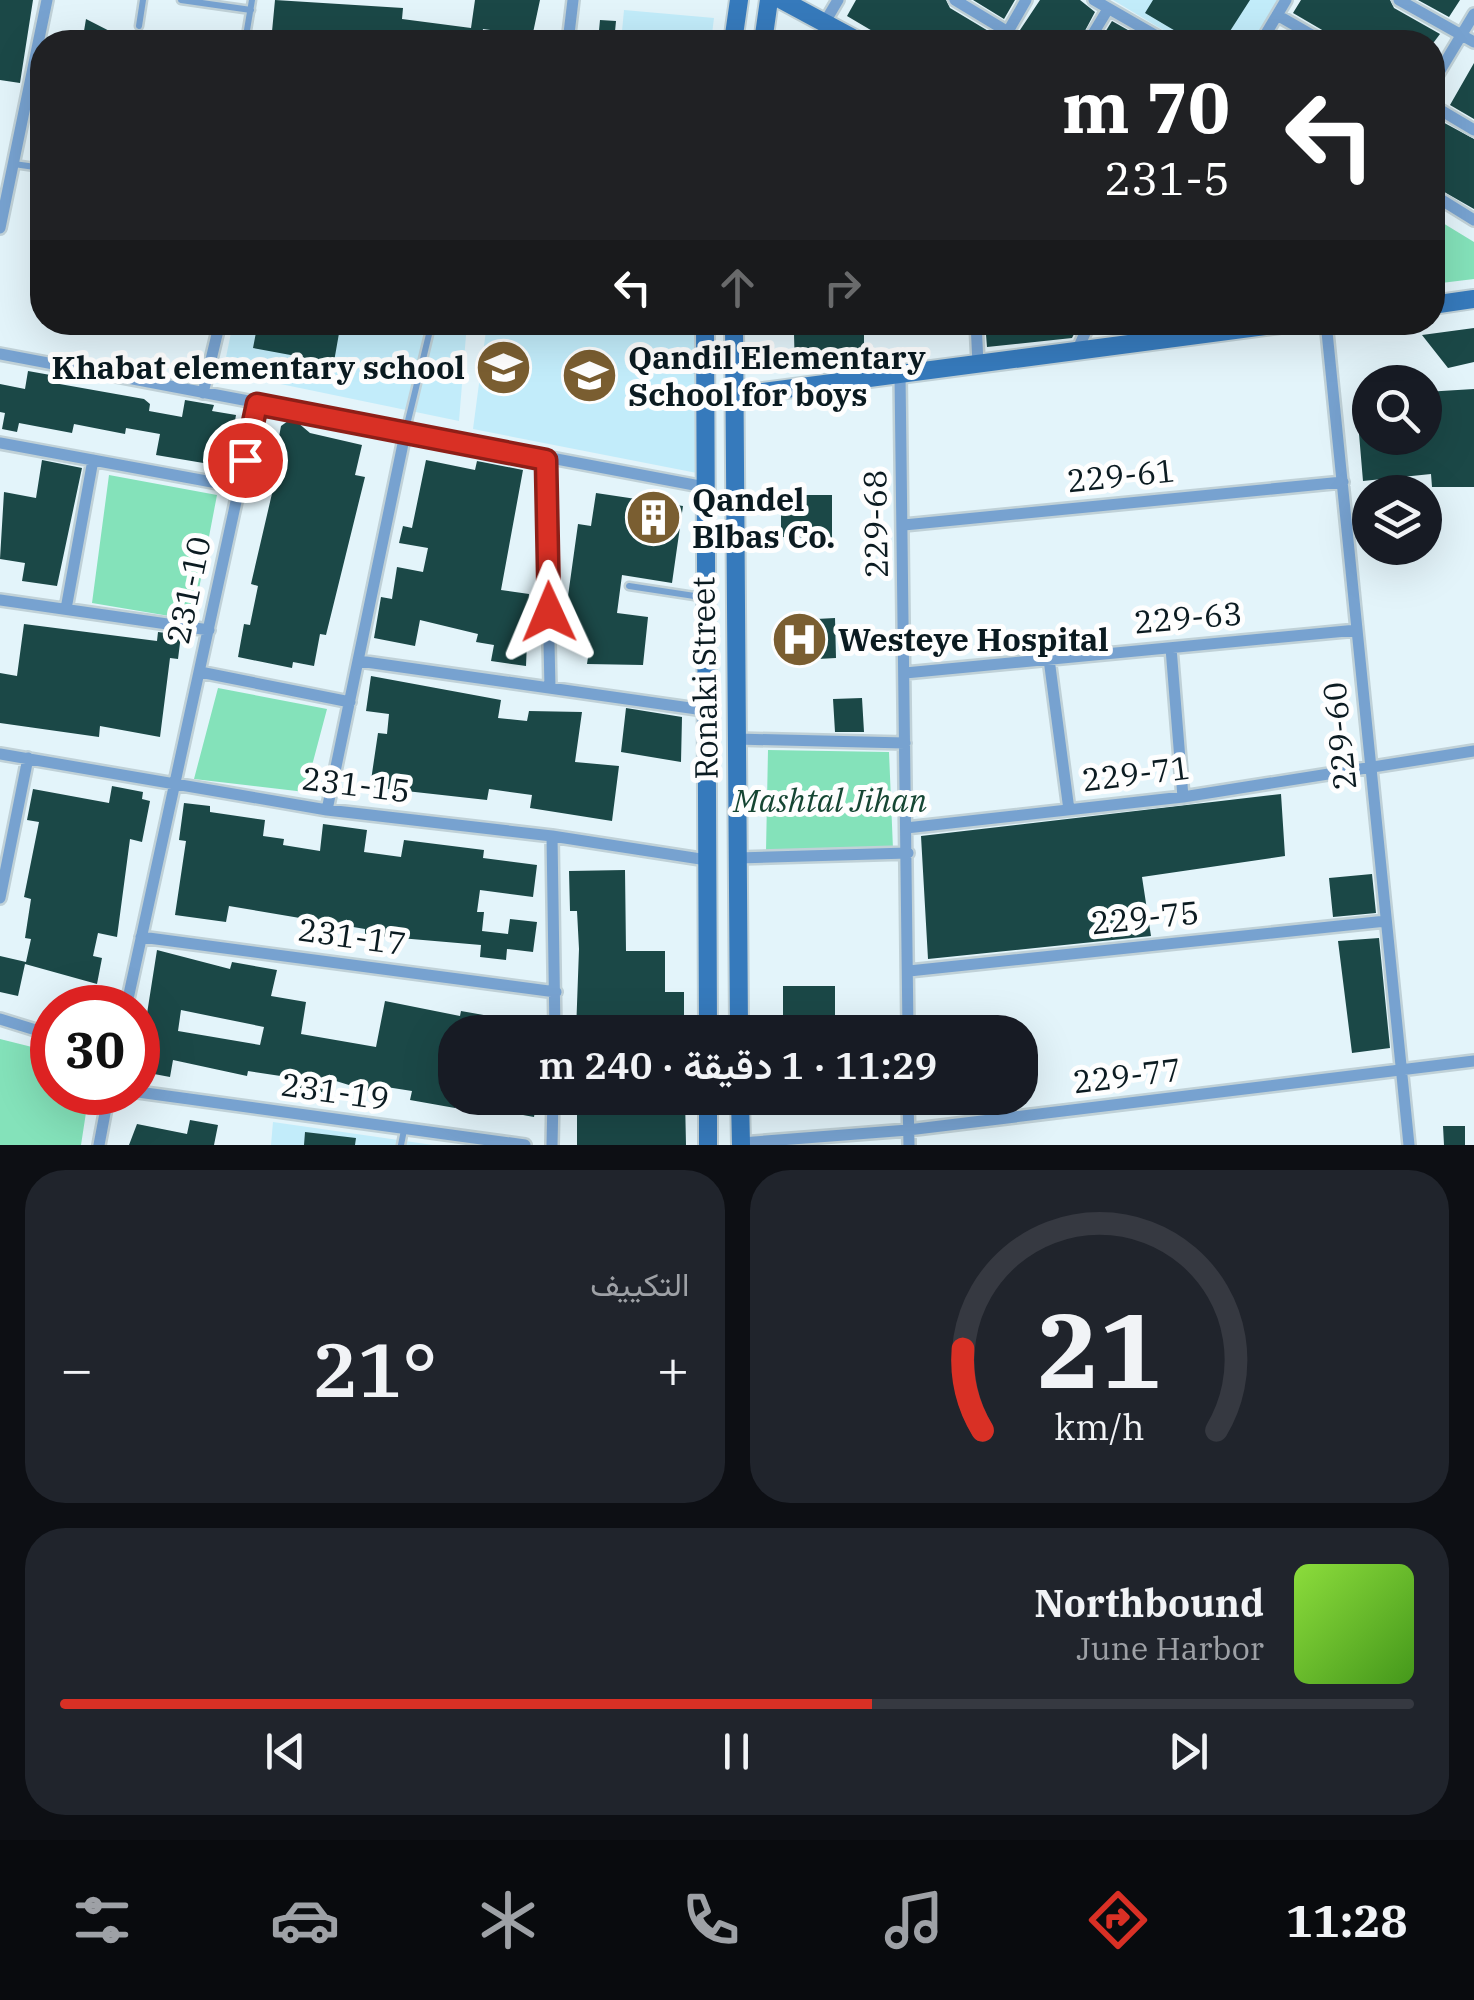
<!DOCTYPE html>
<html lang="ar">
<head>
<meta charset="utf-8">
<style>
  :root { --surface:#171b24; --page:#20242c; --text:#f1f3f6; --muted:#9ea1a6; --line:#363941; --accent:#d93025 }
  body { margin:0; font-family:"IBM Plex Serif",Vazirmatn,serif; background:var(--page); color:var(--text); direction:rtl; height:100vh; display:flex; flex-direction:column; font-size:38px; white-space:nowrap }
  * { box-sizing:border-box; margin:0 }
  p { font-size:32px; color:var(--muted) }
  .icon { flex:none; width:55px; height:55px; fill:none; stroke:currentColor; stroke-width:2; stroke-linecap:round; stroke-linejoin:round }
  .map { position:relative; height:1145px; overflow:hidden; direction:ltr }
  .panel { display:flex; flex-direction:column; gap:25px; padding:25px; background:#0d0f14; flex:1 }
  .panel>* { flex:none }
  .banner { position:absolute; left:30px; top:30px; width:1415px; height:305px; border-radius:40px; box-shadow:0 10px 40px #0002; direction:rtl; background:#202124; color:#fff; overflow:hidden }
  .fabs { position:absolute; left:1352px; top:365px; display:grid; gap:20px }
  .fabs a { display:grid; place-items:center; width:90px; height:90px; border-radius:50%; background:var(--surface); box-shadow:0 10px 40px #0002; font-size:50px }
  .speed { position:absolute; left:30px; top:985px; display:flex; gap:20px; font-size:50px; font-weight:700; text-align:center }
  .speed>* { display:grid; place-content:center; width:130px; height:130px; border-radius:50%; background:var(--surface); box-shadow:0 10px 40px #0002; line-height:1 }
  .speed .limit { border:15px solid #d22; background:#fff; color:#111 }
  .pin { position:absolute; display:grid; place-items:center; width:85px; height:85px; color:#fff; margin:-42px; border:5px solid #fff; border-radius:50%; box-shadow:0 2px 10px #0007 }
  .me { position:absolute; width:110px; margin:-55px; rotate:359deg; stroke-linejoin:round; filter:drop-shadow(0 0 8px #0008) }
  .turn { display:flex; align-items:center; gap:35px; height:210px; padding:0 50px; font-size:45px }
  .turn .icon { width:130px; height:130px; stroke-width:2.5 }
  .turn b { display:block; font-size:70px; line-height:85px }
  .lanes { display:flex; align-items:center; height:95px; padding:0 50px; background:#0003; justify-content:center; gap:50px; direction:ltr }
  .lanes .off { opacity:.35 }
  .big { font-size:75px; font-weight:600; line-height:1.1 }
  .panel .card { flex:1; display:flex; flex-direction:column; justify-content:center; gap:15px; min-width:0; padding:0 35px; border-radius:40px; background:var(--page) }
  .panel .dial { align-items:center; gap:0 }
  .dial svg { height:260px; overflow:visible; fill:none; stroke:var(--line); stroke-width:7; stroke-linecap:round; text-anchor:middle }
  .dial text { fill:var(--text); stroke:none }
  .song { display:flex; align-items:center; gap:30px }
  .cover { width:120px; height:120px; border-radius:15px; background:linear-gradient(135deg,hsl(90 70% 55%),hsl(100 70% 35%)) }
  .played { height:10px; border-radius:5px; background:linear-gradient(90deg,var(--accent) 60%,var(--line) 60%) }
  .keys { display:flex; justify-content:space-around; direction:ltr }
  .heat { display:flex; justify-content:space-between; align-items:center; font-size:55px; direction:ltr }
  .panel .tiles { flex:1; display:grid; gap:25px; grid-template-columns:1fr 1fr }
  .card:last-child { grid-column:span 2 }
  .trip { position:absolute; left:438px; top:1015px; width:600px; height:100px; border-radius:40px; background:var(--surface); box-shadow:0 10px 40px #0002; font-weight:600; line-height:100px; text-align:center; direction:rtl }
  .tab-bar { display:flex; height:160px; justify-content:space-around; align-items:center; background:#090b0e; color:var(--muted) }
  .tab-bar .icon { width:70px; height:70px }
  .tab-bar .selected { color:var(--accent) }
  .tab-bar b { font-size:45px; color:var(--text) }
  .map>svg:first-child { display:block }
  .built { fill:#c2ecfa }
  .green { fill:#84e2ba }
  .building { fill:#1b4847; fill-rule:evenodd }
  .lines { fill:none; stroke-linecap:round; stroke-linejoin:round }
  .lane-casing { stroke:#c0d1d7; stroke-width:11 }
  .street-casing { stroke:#c0d1d7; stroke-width:16 }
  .secondary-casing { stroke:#c0d1d7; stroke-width:22 }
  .lane { stroke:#77a2d0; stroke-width:6 }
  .street { stroke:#77a2d0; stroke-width:11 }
  .secondary { stroke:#367abc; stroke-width:18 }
  .route-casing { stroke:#8d1f18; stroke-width:25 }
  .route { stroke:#d93025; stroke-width:18 }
  .labels { text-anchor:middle; stroke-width:10; stroke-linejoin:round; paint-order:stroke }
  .poi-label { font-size:32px; font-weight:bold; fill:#0b1b21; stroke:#fefefe; text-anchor:start }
  .street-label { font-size:32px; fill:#0b1b21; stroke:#fefefe }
  .park-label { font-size:32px; font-style:italic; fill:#164633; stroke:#fefefe }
</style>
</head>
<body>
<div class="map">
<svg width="1474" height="1145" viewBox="0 0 1474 1145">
  <rect width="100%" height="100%" fill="#e3f4fa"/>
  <!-- built -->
  <path class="built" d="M1113 0H1278L1254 42H1183Z
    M624 10 714 18 711 42H621Z
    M233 323H467L459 421 223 372Z
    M487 323H696L702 474 473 429Z
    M273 1122 433 1145H271Z"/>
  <!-- green -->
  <path class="green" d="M1433 217 1474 242V279L1433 284Z
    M109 475 217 495 193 620 92 603Z
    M218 688 327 709 305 792 194 779Z
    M768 750 889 752 893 849 766 851Z
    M0 1039 52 1052V1092L89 1093 81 1145H0Z"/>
  <!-- building -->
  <path class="building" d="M0 0H33L20 83 0 80Z
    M275 0 403 8 402 19 471 28 475 0H540L531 42H503L505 32 483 29 481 42H271Z
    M856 0H946L950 8 995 35 993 42H891L847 16Z
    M973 0H1015L1004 19Z
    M1040 0H1080L1095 12 1079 42H1012Z
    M1153 0H1250L1223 42H1194L1145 13Z
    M1301 0H1390L1394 8 1440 34 1434 42H1333L1329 34 1293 13Z
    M1418 0H1460L1449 17Z
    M86 19 131 42H72L73 31H84Z
    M600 20 616 21 614 42 598 41Z
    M1112 21 1149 42H1099Z
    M1474 63V119L1450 105Z
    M1439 120 1474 139V209L1432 185V129Z
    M258 322H341L332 373 294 366 296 356 253 348Z
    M985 322H1080L1072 338 987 347Z
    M1109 322H1141L1142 330 1102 335Z
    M1474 328V362L1448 368 1422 335Z
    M864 332V358L812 359V373H795L794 334Z
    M28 371 56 376 54 383 144 399 150 404 149 411 182 417 185 400 214 405 212 411 236 415 227 467 156 455 160 434 126 428 125 434 74 424 72 433 19 423 17 432 2 429 5 413 0 412V384L25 389Z
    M1474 389V487H1432L1431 474 1363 481 1358 422 1370 421V438H1425V392Z
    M288 421 297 422 310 433 362 445 355 475 365 477 326 635 320 634 314 666 293 662 292 668 238 657 244 624 250 625 258 586 251 584 280 459 275 458 281 426Z
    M42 460 82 468 57 586 22 581 25 563 0 559 4 492 36 498Z
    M426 460 475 470 477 461 523 470 501 590 529 594 526 666 491 661 494 645 476 642 478 634 420 620 415 646 374 638 381 597 392 599 397 567 423 572 428 548 399 543 403 526 412 528Z
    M596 493 683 506 672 583 622 575 617 613 648 617 643 665 587 664 590 643 578 642 579 627 564 625 578 524 591 526Z
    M781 495H832V538L781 537Z
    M835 618 836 658 781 661 779 621Z
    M24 624 157 641 158 632 181 635 178 659 170 658 160 737 100 726 99 737 0 723V673L17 676Z
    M371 676 501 700 498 718 527 721 529 711 582 712 575 762 619 766 612 821 530 808 532 795 489 789 487 800 370 787 378 733 387 734 389 714 366 711Z
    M862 698 864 732H835L833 699Z
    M626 708 682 717 681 762 621 752Z
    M112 786 143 792 142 799 150 801 142 842 130 839 117 937 98 933 93 956 102 958 97 984 25 964 18 996 0 992V956L26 962 31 939 25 938 31 899 24 897 39 822 27 820 33 789 109 803Z
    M1281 794 1285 856 1142 877 1151 936 928 959 921 836Z
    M184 803 210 806V812L265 820 263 836 284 839 283 845 320 851 323 824 367 830 364 852 401 857 404 840 484 850 483 858 537 865 533 897 480 890 477 912H484L482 931 508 934 510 919 537 922 533 952 507 949 506 960 480 957 481 945 365 935V929L229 906 226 922 175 915 186 841 179 840Z
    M625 870 626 951H665V992H684V1032H576L579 949 577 911H570L569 871Z
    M1372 874 1376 913 1333 917 1329 878Z
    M1379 938 1390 1048 1352 1053 1338 941Z
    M157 950 230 969 232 962 277 970 271 996 306 1002 301 1034 376 1047 385 1001 460 1016 461 1011 495 1017 537 1027V1032H452L447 1060 455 1061V1108L410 1100 412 1091 380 1086 378 1094 336 1081 334 1094 292 1087 294 1078 248 1071 247 1076 173 1060 170 1077 138 1071ZM181 1010 264 1027 260 1045 178 1031Z
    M783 986H835V1032H783Z
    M456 1098H537L534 1117 456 1103Z
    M589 1098H685L686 1145H577V1114H589Z
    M792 1098H837V1108L792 1109Z
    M190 1120 218 1125 214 1145H129L137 1124 187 1134Z
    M1443 1126H1465V1145H1444Z
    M305 1132 356 1138 355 1145H304Z"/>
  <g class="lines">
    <defs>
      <path id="lane" d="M181 0 251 10
        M139 26 143 0
        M245 42 252 0
        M14 164 42 168
        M405 433 432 322
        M629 586 701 597
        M401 1145 404 1130"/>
      <path id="street" d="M955 0 1008 32
        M1094 0 1167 42
        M1399 0 1474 42
        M1277 15 1324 42
        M825 22 838 0
        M568 42 573 0
        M1002 42 1026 0
        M1088 42 1108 9
        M1261 42 1286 0
        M1432 84 1474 14
        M1432 105 1474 130
        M1432 194 1474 220
        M0 228 47 0
        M976 322 978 364
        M1326 322 1409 1145
        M734 327 860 322
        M1077 351 1090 322
        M0 354 705 487
        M900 374 908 1032
        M203 393 220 322
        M0 443 239 487
        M545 460 550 688
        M904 525 1343 482
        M0 600 209 630
        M66 609 93 460
        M1171 648 1183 797
        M1049 659 1069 810
        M359 661 704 710
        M200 672 350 702
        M905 673 1357 630
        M737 739 905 743
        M0 754 327 810 552 836 707 860
        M327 810 405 434
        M906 828 1183 797 1474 751
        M552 836 555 1032
        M737 858 908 853
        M0 898 28 758
        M141 937 556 992
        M909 971 1386 921
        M126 1008 257 405
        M0 1019 52 1035
        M138 1092 525 1145
        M908 1098 909 1145
        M741 1143 908 1130 1474 1061
        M99 1145 109 1092
        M552 1145 553 1098"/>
      <path id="secondary" d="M782 0 860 42
        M733 42 739 0
        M763 42 769 0
        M1432 305 1474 299
        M705 322 708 1032
        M734 322 739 1032
        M733 396 1296 322
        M708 1098V1145
        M740 1098 741 1145"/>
    </defs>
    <!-- lane casing -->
    <use href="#lane" class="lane-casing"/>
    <!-- street casing -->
    <use href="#street" class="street-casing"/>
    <!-- secondary casing -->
    <use href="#secondary" class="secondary-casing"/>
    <!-- lane -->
    <use href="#lane" class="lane"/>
    <!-- street -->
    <use href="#street" class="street"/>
    <!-- secondary -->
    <use href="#secondary" class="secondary"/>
  </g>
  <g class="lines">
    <defs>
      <path id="route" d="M245 460 257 404 546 460 549 612"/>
    </defs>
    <!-- route casing -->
    <use href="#route" class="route-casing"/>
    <!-- route -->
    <use href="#route" class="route"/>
  </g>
  <!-- icons -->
  <defs>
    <symbol id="school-disc" viewBox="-11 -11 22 22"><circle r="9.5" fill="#7a5e31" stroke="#fefefe"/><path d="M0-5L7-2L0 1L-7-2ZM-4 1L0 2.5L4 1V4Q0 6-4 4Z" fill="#fff"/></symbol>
    <symbol id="building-disc" viewBox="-11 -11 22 22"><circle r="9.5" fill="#7a5e31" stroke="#fefefe"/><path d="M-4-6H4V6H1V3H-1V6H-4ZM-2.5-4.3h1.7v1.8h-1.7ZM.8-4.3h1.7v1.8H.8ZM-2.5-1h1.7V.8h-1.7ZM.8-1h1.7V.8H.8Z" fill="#fff"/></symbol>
    <symbol id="hospital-disc" viewBox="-11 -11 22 22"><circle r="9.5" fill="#7a5e31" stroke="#fefefe"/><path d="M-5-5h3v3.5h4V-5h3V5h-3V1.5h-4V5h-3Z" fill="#fff"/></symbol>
  </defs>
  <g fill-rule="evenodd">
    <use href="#school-disc" x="472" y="336" width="63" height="63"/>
    <use href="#school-disc" x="558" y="344" width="63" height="63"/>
    <use href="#building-disc" x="622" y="486" width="63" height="63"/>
    <use href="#hospital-disc" x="768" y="608" width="63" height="63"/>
  </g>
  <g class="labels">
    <!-- poi labels -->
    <g class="poi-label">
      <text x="628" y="369">Qandil Elementary<tspan x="628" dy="37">School for boys</tspan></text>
      <text x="465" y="379" text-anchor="end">Khabat elementary school</text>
      <text x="692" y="511">Qandel<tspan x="692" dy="37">Blbas Co.</tspan></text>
      <text x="838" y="651">Westeye Hospital</text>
    </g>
    <!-- street labels -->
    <g class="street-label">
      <text transform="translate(1121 476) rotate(-6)" y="11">229-61</text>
      <text transform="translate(876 524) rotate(-91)" y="11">229-68</text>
      <text transform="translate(189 590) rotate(-78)" y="11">231-10</text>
      <text transform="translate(1188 618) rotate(-5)" y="11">229-63</text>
      <text transform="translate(705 678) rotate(-91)" y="11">Ronaki Street</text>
      <text transform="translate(1340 736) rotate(-96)" y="11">229-60</text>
      <text transform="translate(1136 774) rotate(-7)" y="11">229-71</text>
      <text transform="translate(356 785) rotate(7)" y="11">231-15</text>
      <text transform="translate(1145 918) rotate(-6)" y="11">229-75</text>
      <text transform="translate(352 937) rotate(8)" y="11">231-17</text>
      <text transform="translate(1127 1076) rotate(-7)" y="11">229-77</text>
      <text transform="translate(335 1092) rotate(8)" y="11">231-19</text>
    </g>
    <!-- park labels -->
    <g class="park-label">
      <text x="830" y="812">Mashtal Jihan</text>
    </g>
  </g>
</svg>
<div class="fabs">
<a><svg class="icon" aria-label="search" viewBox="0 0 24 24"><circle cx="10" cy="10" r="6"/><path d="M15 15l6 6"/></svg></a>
<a><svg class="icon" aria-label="layers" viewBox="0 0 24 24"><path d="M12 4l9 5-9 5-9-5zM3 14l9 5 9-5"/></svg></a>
</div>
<div class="speed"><div class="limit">30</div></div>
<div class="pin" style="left:245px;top:460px;background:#d93025"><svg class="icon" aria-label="arrive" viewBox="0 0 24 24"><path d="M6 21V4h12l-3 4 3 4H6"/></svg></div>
<svg class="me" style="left:549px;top:612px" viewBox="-20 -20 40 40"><path d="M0-17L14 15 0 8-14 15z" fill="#d93025" stroke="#fff" stroke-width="4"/></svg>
<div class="trip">11:29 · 1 دقيقة · 240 m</div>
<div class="banner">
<div class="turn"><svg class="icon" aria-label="left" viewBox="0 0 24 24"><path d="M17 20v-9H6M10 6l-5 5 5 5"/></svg><div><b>70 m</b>231-5</div></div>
<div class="lanes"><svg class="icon" aria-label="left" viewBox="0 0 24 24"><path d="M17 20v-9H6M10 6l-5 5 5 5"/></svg><svg class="icon off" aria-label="ahead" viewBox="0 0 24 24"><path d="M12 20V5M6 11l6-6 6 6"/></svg><svg class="icon off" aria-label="right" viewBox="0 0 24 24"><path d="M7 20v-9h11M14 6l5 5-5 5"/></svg></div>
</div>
</div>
<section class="panel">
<div class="tiles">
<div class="card dial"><svg viewBox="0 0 100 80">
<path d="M14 69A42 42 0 1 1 86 69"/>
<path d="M14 69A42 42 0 0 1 8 44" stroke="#d93025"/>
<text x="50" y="56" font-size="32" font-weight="700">21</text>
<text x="50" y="72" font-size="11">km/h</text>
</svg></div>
<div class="card"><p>التكييف</p>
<div class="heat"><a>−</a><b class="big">21°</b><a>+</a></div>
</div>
<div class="card">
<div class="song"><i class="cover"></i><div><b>Northbound</b><p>June Harbor</p></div></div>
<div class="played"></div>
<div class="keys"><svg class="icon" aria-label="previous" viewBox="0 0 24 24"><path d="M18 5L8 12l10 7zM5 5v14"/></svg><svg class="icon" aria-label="pause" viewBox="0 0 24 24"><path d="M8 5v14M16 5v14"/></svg><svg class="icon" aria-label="next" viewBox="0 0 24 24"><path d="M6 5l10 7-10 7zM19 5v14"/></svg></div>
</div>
</div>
</section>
<nav class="tab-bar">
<b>11:28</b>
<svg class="icon selected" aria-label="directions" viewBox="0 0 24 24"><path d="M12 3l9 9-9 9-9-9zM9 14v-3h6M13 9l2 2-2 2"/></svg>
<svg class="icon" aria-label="music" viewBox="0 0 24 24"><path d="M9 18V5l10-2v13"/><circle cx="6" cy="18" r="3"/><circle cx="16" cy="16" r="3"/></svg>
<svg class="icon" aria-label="phone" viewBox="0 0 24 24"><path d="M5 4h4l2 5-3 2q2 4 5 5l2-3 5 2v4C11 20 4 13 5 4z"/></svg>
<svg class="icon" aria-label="climate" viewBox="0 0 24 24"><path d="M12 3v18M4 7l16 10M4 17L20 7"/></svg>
<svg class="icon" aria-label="car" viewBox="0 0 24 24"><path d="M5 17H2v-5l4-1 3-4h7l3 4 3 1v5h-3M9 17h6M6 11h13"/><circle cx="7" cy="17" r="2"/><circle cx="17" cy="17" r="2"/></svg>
<svg class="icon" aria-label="filters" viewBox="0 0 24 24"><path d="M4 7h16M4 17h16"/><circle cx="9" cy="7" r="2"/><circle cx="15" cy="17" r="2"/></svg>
</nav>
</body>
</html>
